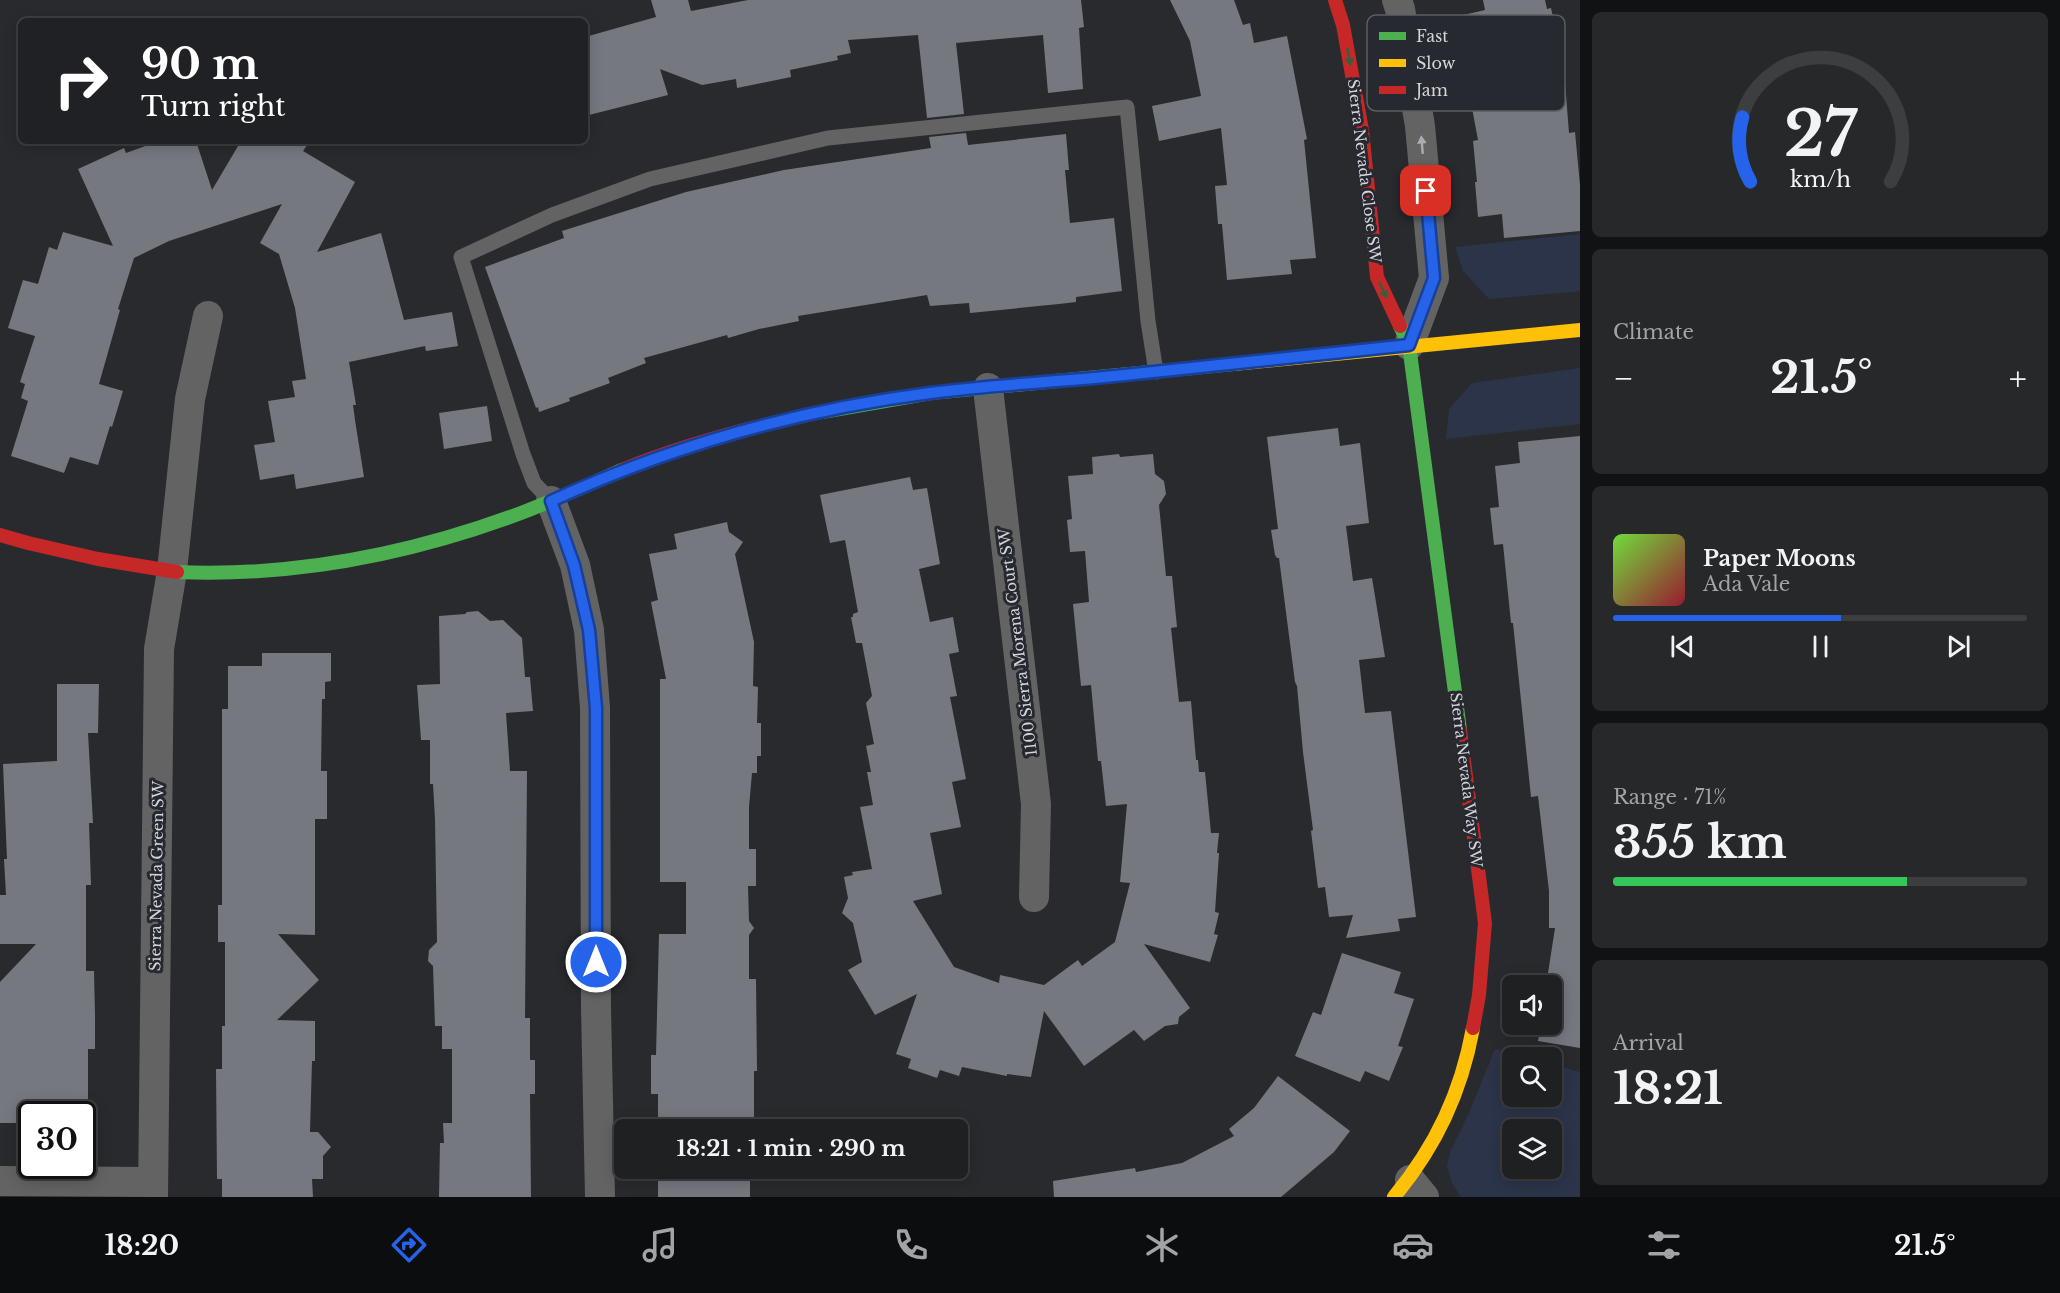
<!DOCTYPE html>
<html lang="en">
<head>
<meta charset="utf-8">
<style>
  :root { --surface:#1f2022; --page:#27282a; --text:#f1f3f6; --muted:#a1a3a5; --line:#3c3e40; --accent:#2563eb }
  body { margin:0; font-family:"Libre Baskerville",serif; background:var(--page); color:var(--text); height:100vh; display:flex; flex-direction:column; font-size:22px; white-space:nowrap }
  * { box-sizing:border-box; margin:0 }
  p { font-size:20px; color:var(--muted) }
  .icon { flex:none; width:33px; height:33px; fill:none; stroke:currentColor; stroke-width:2; stroke-linecap:round; stroke-linejoin:round }
  .map { position:relative; flex:1; overflow:hidden }
  .panel { display:flex; flex-direction:column; gap:12px; padding:12px; background:#111213; width:480px }
  .panel>* { flex:none }
  .banner { position:absolute; left:18px; top:18px; width:570px; height:126px; border-radius:9px; box-shadow:0 3px 15px #0003,0 0 0 2px var(--line); background:#202124; color:#fff; overflow:hidden }
  .fabs { position:absolute; left:1502px; top:975px; display:grid; gap:12px }
  .fabs a { display:grid; place-items:center; width:60px; height:60px; border-radius:9px; background:var(--surface); box-shadow:0 3px 15px #0003,0 0 0 2px var(--line); font-size:30px }
  .speed { position:absolute; left:18px; top:1101px; display:flex; gap:12px; font-size:30px; font-weight:700; text-align:center }
  .speed>* { display:grid; place-content:center; width:78px; height:78px; border-radius:50%; background:var(--surface); box-shadow:0 3px 15px #0003,0 0 0 2px var(--line); line-height:1 }
  .speed .limit { border:3px solid #111; border-radius:9px; background:#fff; color:#111 }
  .pin { position:absolute; display:grid; place-items:center; width:51px; height:51px; color:#fff; margin:-26px; border-radius:12px; box-shadow:0 3px 9px #0006 }
  .me { position:absolute; width:66px; margin:-33px; rotate:0deg; stroke-linejoin:round; filter:drop-shadow(0 0 4px #0008) }
  .turn { display:flex; align-items:center; gap:21px; height:126px; padding:0 24px; font-size:27px }
  .turn .icon { width:78px; height:78px; stroke-width:2.5 }
  .turn b { display:block; font-size:42px; line-height:51px }
  .big { font-size:45px; font-weight:700; line-height:1.1 }
  .panel .card { flex:1; display:flex; flex-direction:column; justify-content:center; gap:9px; min-width:0; padding:0 21px; border-radius:9px; background:var(--page) }
  .panel .dial { align-items:center; gap:0 }
  .dial svg { height:156px; overflow:visible; fill:none; stroke:var(--line); stroke-width:7; stroke-linecap:round; text-anchor:middle }
  .dial text { fill:var(--text); stroke:none }
  .song { display:flex; align-items:center; gap:18px }
  .cover { width:72px; height:72px; border-radius:9px; background:linear-gradient(135deg,hsl(100 70% 55%),hsl(350 70% 35%)) }
  .played { height:6px; border-radius:3px; background:linear-gradient(90deg,var(--accent) 55%,var(--line) 55%) }
  .keys { display:flex; justify-content:space-around; direction:ltr }
  .heat { display:flex; justify-content:space-between; align-items:center; font-size:33px; direction:ltr }
  .charge { height:9px; border-radius:4px; background:linear-gradient(90deg,#34c759 71%,var(--line) 0) }
  .trip { position:absolute; left:614px; top:1119px; width:354px; height:60px; border-radius:9px; background:var(--surface); box-shadow:0 3px 15px #0003,0 0 0 2px var(--line); font-weight:700; line-height:60px; text-align:center }
  .dock { display:flex; height:96px; justify-content:space-around; align-items:center; background:#0c0d0e; color:var(--muted) }
  .dock .icon { width:42px; height:42px }
  .dock .current { color:var(--accent) }
  .dock b { font-size:27px; color:var(--text) }
  main { display:flex; flex:1; min-height:0 }
  .map>svg:first-child { display:block }
  .green { fill:#2c344a; fill-rule:evenodd }
  .building { fill:#75787f }
  .lines { fill:none; stroke-linecap:round; stroke-linejoin:round }
  .lane { stroke:#636364; stroke-width:15 }
  .street { stroke:#636364; stroke-width:30 }
  .fast { stroke:#4caf50; stroke-width:14 }
  .slow { stroke:#ffc107; stroke-width:14 }
  .jam { stroke:#c62828; stroke-width:14 }
  .oneway { fill:#365f3d }
  .oneway2 { fill:#acadb0 }
  .route-casing { stroke:#184099; stroke-width:15 }
  .route { stroke:#2563eb; stroke-width:10 }
  .labels { text-anchor:middle; stroke-width:6; stroke-linejoin:round; paint-order:stroke }
  .street-label { font-size:15px; fill:#d3d5d9; stroke:#272930 }
  .key { fill:#272930; stroke:#5b5d63; stroke-width:1.5 }
  .key-label { font-size:16px; fill:#d3d5d9 }
</style>
</head>
<body>
<main>
<div class="map">
<svg width="1580" height="1197" viewBox="0 0 1580 1197">
  <rect width="100%" height="100%" fill="#292a2e"/>
  <!-- green -->
  <path class="green" d="M1580 234V291L1571 292 1489 299 1463 271 1455 247Z
    M1580 368V424L1446 439 1449 409 1472 383Z
    M1495 1049 1527 1057 1512 1058V1096H1551V1064L1580 1072V1197H1461L1452 1183 1447 1166 1450 1152 1469 1113ZM1512 1130H1551V1168H1512Z"/>
  <!-- building -->
  <path class="building" d="M651 0H688L691 11 748 0H1081L1084 27 1079 28 1083 89 1048 93 1043 35 956 43 964 114 927 118 918 35 848 40 851 53 837 56 838 60 790 70 791 77 737 88 736 79 702 85 660 69 668 95 585 116V37L656 17Z
    M1170 0H1234L1243 25 1250 23 1254 43 1287 36 1307 139 1304 140 1316 258 1290 260 1292 274 1227 280 1222 224H1218L1215 186 1227 185 1221 128 1159 141 1152 106 1201 96 1190 41Z
    M1483 0H1545L1547 9 1551 8 1564 69 1569 133 1575 132 1580 185V231L1504 238 1502 214 1478 217 1475 182H1477L1473 141 1478 140 1455 17 1485 10Z
    M966 133 968 145 1066 134 1069 170H1065L1070 223 1114 218 1122 291 1076 297V302L1059 304 970 313 969 303 930 306 927 295 798 316 799 321 759 329 728 338 727 335 644 358 646 363 608 378 610 383 569 398 570 401 539 412 538 407 536 408 485 267 564 238 562 231 686 192 784 170 931 148 929 137Z
    M159 141H196L212 190 241 141H310L303 151 355 182 317 252 381 233 404 320 452 312 458 346 426 351 425 346 349 362 356 405H353L355 420 364 477 296 489 294 474 260 480 254 445 275 442 268 401 295 397 292 381 306 379 295 308 279 254 260 243 282 204 169 241 134 258 118 309 120 310 99 384 123 391 112 427 110 426 98 465 70 457 64 473 11 456 28 401 21 398 25 384 20 382 35 336 8 328 23 280 38 284 49 247 57 250 63 232 113 246 78 169 124 148 126 153Z
    M487 406 492 441 444 449 439 413Z
    M1338 428 1340 446 1360 443 1369 523 1346 526 1353 581 1372 578 1385 657 1359 660 1365 713 1391 711 1416 917 1398 919 1400 931 1346 938 1353 915 1329 917 1325 887 1318 888 1311 831 1313 830 1303 752 1297 686 1295 682 1279 558H1277L1275 555 1271 530 1278 529 1267 437Z
    M1580 436V1048L1538 1041 1541 1024H1551V986H1546L1555 928H1549V891L1538 796 1531 797 1513 623H1511L1503 544 1494 545 1490 508 1499 507 1495 466 1520 463 1518 442Z
    M1119 454 1120 457 1153 454 1155 474 1164 481 1166 494 1159 505 1166 576H1172L1177 627 1171 628 1179 702 1191 701 1196 760H1198L1199 772H1205L1211 833H1219L1217 853H1219L1215 912 1219 913 1214 934 1218 935 1210 962 1144 944 1190 1008 1179 1017 1178 1024 1165 1026 1144 1041 1134 1030 1084 1066 1044 1011 1031 1077 1007 1074V1076L962 1067 959 1076 940 1070 937 1078 908 1068 911 1059 896 1054 917 994 875 1015 848 970 862 962 853 923 842 913 848 898 844 877 853 875 852 872 872 869 860 807 873 805 867 772H871L866 746 874 744 866 703 872 696 862 643H856L851 617H853V614L858 612 845 540 830 543 820 495 910 477 913 490 927 488 940 564 919 569 930 622 953 617 959 652 949 654 957 696 950 697 966 779 952 782 961 827 930 833 942 894 913 901 954 967 999 983 1000 975 1044 985 1078 960 1082 966 1115 942 1130 883 1120 882 1127 804 1106 806 1101 761H1098L1091 685 1081 686 1073 604 1089 602 1085 551 1070 552 1067 520 1072 519 1068 476 1093 474 1092 457Z
    M727 522 729 532 743 542 735 554 754 642 753 686 758 687 757 723H761V756H757V773H752L749 807V849H756V886H748L749 921 754 928 749 935V979H756L757 1071H754V1130H658V1094H651V1055H656L659 934H686V882H660V679H666L651 602 658 600 649 554 677 549 674 534Z
    M478 611 490 621 503 620 522 638 525 677H530L533 711 506 713 510 771H527L525 1018H530V1060H535V1094H530L531 1197H439L440 1143H444L443 1123H452V1049H442V1026H435L433 966 428 961 429 950 437 942 435 819 433 784H430V740H421L417 685 440 684 439 616 465 614 467 612Z
    M262 653H331V681L325 682V699H322L321 771H327V819H315V935L278 934 319 980 277 1020 315 1021V1061H312L310 1132H318L331 1147 323 1156V1179H312L313 1197H222V1179H217L216 1069H222V1026H225V942H218V905H222V709H228V666H262Z
    M57 684H99L98 733H88L93 823H89L91 885H86V971H94L95 1016V1049H88V1109L71 1110V1114H32V1123H0V982L36 944H0V895H6L4 859H7L3 764 57 761Z
    M1342 953 1401 972 1394 993 1414 999 1398 1046 1403 1047 1389 1081 1365 1071 1360 1082 1295 1056 1313 1012 1321 1015Z
    M1278 1076 1350 1131 1334 1152 1281 1197H1054L1053 1181 1135 1168 1136 1172 1182 1163 1234 1136 1229 1129 1254 1108Z
    M658 1168H750V1197H658Z"/>
  <g class="lines">
    <!-- lane -->
    <path class="lane" d="M551 501 534 483 523 454 461 257 552 215 650 179 828 138 1127 107 1148 321 1156 372"/>
    <!-- street -->
    <path class="street" d="M1397 0 1400 9 1420 126 1434 278 1409 345
      M988 388 1036 804 1034 897
      M551 501 575 565 589 630 595 708 596 1008 600 1197
      M1410 1180 1424 1197
      M0 1181 153 1182
      M153 1197 159 649 172 571 190 399 208 316"/>
    <!-- fast -->
    <path class="fast" d="M1400 326 1409 345 1460 730
      M822 412 931 393 1234 364
      M177 572C295 577 411 554 521 513 555 500 588 485 622 470"/>
    <!-- slow -->
    <path class="slow" d="M1234 364 1580 330
      M1394 1197C1436 1146 1461 1093 1473 1028"/>
    <!-- jam -->
    <path class="jam" d="M1335 0 1343 25 1362 130 1377 277 1400 326
      M622 470C686 444 754 426 822 412
      M0 535 28 543 98 559 177 572
      M1460 730 1485 923 1479 995 1473 1028"/>
  </g>
  <!-- one-way arrows -->
  <defs><path id="oneway-solid" d="M-6-.8H1V-3.2L6.5 0L1 3.2V.8H-6Z" transform="scale(1.5)"/></defs>
  <g class="oneway">
    <use href="#oneway-solid" transform="translate(1349 57) rotate(80)"/>
    <use href="#oneway-solid" transform="translate(1383 290) rotate(64)"/>
  </g>
  <use class="oneway2" href="#oneway-solid" transform="translate(1422 145) rotate(-95)"/>
  <g class="lines">
    <defs>
      <path id="route" d="M596 962V708L589 630 574 565 551 501C671 446 799 410 930 393 991 385 1054 382 1115 376 1213 366 1311 355 1409 345L1434 278 1426 191"/>
    </defs>
    <!-- route casing -->
    <use href="#route" class="route-casing"/>
    <!-- route -->
    <use href="#route" class="route"/>
  </g>
  <g class="labels">
    <!-- street labels -->
    <g class="street-label">
      <text transform="translate(1364 171) rotate(83)" y="5">Sierra Nevada Close SW</text>
      <text transform="translate(1018 642) rotate(-97)" y="5">1100 Sierra Morena Court SW</text>
      <text transform="translate(1466 780) rotate(83)" y="5">Sierra Nevada Way SW</text>
      <text transform="translate(157 876) rotate(-89)" y="5">Sierra Nevada Green SW</text>
    </g>
  </g>
  <!-- legend -->
  <rect x="1367" y="15" width="198" height="96" rx="9" class="key"/>
  <rect x="1379" y="32" width="27" height="8" fill="#4caf50"/>
  <rect x="1379" y="59" width="27" height="8" fill="#ffc107"/>
  <rect x="1379" y="86" width="27" height="8" fill="#c62828"/>
  <g class="key-label">
    <text x="1416" y="42">Fast</text>
    <text x="1416" y="69">Slow</text>
    <text x="1416" y="96">Jam</text>
  </g>
</svg>
<div class="fabs">
<a><svg class="icon" aria-label="sound" viewBox="0 0 24 24"><path d="M4 9h4l5-4v14l-5-4H4zM17 9q2 3 0 6"/></svg></a>
<a><svg class="icon" aria-label="search" viewBox="0 0 24 24"><circle cx="10" cy="10" r="6"/><path d="M15 15l6 6"/></svg></a>
<a><svg class="icon" aria-label="layers" viewBox="0 0 24 24"><path d="M12 4l9 5-9 5-9-5zM3 14l9 5 9-5"/></svg></a>
</div>
<div class="speed"><div class="limit">30</div></div>
<div class="pin" style="left:1426px;top:191px;background:#d93025"><svg class="icon" aria-label="arrive" viewBox="0 0 24 24"><path d="M6 21V4h12l-3 4 3 4H6"/></svg></div>
<svg class="me" style="left:596px;top:962px" viewBox="-20 -20 40 40"><circle r="17" fill="#2563eb" stroke="#fff" stroke-width="3"/><path d="M0-11L8 9 0 5-8 9z" fill="#fff"/></svg>
<div class="trip">18:21 · 1 min · 290 m</div>
<div class="banner">
<div class="turn"><svg class="icon" aria-label="right" viewBox="0 0 24 24"><path d="M7 20v-9h11M14 6l5 5-5 5"/></svg><div><b>90 m</b>Turn right</div></div>
</div>
</div>
<section class="panel">
<div class="card dial"><svg viewBox="0 0 100 80">
<path d="M14 69A42 42 0 1 1 86 69"/>
<path d="M14 69A42 42 0 0 1 10 36" stroke="#2563eb"/>
<text x="50" y="56" font-size="32" font-weight="700">27</text>
<text x="50" y="72" font-size="11">km/h</text>
</svg></div>
<div class="card"><p>Climate</p>
<div class="heat"><a>−</a><b class="big">21.5°</b><a>+</a></div>
</div>
<div class="card">
<div class="song"><i class="cover"></i><div><b>Paper Moons</b><p>Ada Vale</p></div></div>
<div class="played"></div>
<div class="keys"><svg class="icon" aria-label="previous" viewBox="0 0 24 24"><path d="M18 5L8 12l10 7zM5 5v14"/></svg><svg class="icon" aria-label="pause" viewBox="0 0 24 24"><path d="M8 5v14M16 5v14"/></svg><svg class="icon" aria-label="next" viewBox="0 0 24 24"><path d="M6 5l10 7-10 7zM19 5v14"/></svg></div>
</div>
<div class="card"><p>Range · 71%</p><b class="big">355 km</b><div class="charge"></div></div>
<div class="card"><p>Arrival</p><b class="big">18:21</b></div>
</section>
</main>
<nav class="dock">
<b>18:20</b>
<svg class="icon current" aria-label="directions" viewBox="0 0 24 24"><path d="M12 3l9 9-9 9-9-9zM9 14v-3h6M13 9l2 2-2 2"/></svg>
<svg class="icon" aria-label="music" viewBox="0 0 24 24"><path d="M9 18V5l10-2v13"/><circle cx="6" cy="18" r="3"/><circle cx="16" cy="16" r="3"/></svg>
<svg class="icon" aria-label="phone" viewBox="0 0 24 24"><path d="M5 4h4l2 5-3 2q2 4 5 5l2-3 5 2v4C11 20 4 13 5 4z"/></svg>
<svg class="icon" aria-label="climate" viewBox="0 0 24 24"><path d="M12 3v18M4 7l16 10M4 17L20 7"/></svg>
<svg class="icon" aria-label="car" viewBox="0 0 24 24"><path d="M5 17H2v-5l4-1 3-4h7l3 4 3 1v5h-3M9 17h6M6 11h13"/><circle cx="7" cy="17" r="2"/><circle cx="17" cy="17" r="2"/></svg>
<svg class="icon" aria-label="filters" viewBox="0 0 24 24"><path d="M4 7h16M4 17h16"/><circle cx="9" cy="7" r="2"/><circle cx="15" cy="17" r="2"/></svg>
<b>21.5°</b>
</nav>
</body>
</html>
